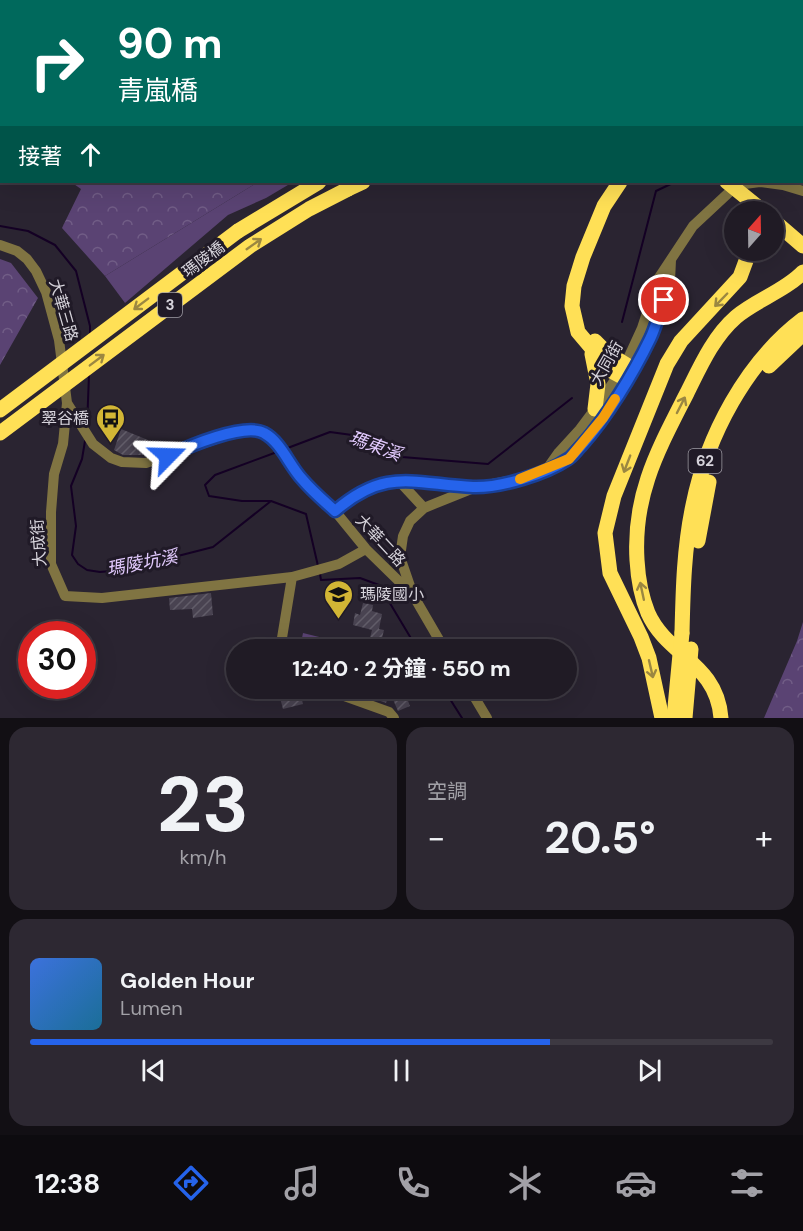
<!DOCTYPE html>
<html lang="zh-TW">
<head>
<meta charset="utf-8">
<style>
  :root { --surface:#201b25; --page:#2d2832; --text:#f1f3f6; --muted:#a2a1a7; --line:#3d3942; --accent:#2563eb }
  body { margin:0; font-family:"DM Sans","Noto Sans TC",sans-serif; background:var(--page); color:var(--text); height:100vh; display:flex; flex-direction:column; font-size:22px; white-space:nowrap }
  * { box-sizing:border-box; margin:0 }
  p { font-size:20px; color:var(--muted) }
  .icon { flex:none; width:33px; height:33px; fill:none; stroke:currentColor; stroke-width:2; stroke-linecap:round; stroke-linejoin:round }
  .map { position:relative; height:718px; overflow:hidden }
  .side { display:flex; flex-direction:column; gap:9px; padding:9px; background:#120f14; flex:1 }
  .side>* { flex:none }
  .hud { position:absolute; left:0px; top:0px; width:804px; height:183px; box-shadow:0 6px 24px #0002,0 0 0 2px var(--line); background:#00695c; color:#fff; overflow:hidden }
  .needle { width:39px; rotate:20deg }
  .fabs { position:absolute; left:724px; top:201px; display:grid; gap:12px }
  .fabs a { display:grid; place-items:center; width:60px; height:60px; border-radius:50%; background:var(--surface); box-shadow:0 6px 24px #0002,0 0 0 2px var(--line); font-size:30px }
  .speed { position:absolute; left:18px; top:621px; display:flex; gap:12px; font-size:30px; font-weight:700; text-align:center }
  .speed>* { display:grid; place-content:center; width:78px; height:78px; border-radius:50%; background:var(--surface); box-shadow:0 6px 24px #0002,0 0 0 2px var(--line); line-height:1 }
  .speed .limit { border:9px solid #d22; background:#fff; color:#111 }
  .pin { position:absolute; display:grid; place-items:center; width:51px; height:51px; color:#fff; margin:-26px; border:3px solid #fff; border-radius:50%; box-shadow:0 2px 6px #0007 }
  .me { position:absolute; width:66px; margin:-33px; rotate:68deg; stroke-linejoin:round; filter:drop-shadow(0 0 4px #0008) }
  .turn { display:flex; align-items:center; gap:21px; height:126px; padding:0 18px; font-size:27px }
  .turn .icon { width:78px; height:78px; stroke-width:2.5 }
  .turn b { display:block; font-size:42px; line-height:51px }
  .then { display:flex; align-items:center; height:57px; padding:0 18px; background:#0003; gap:12px; font-size:22px }
  .big { font-size:45px; font-weight:700; line-height:1.1 }
  .side .widget { flex:1; display:flex; flex-direction:column; justify-content:center; gap:9px; min-width:0; padding:0 21px; border-radius:18px; background:var(--page) }
  .side .dial { align-items:center; gap:0 }
  .dial b { font-size:78px; line-height:1 }
  .song { display:flex; align-items:center; gap:18px }
  .cover { width:72px; height:72px; border-radius:9px; background:linear-gradient(135deg,hsl(220 70% 55%),hsl(200 70% 35%)) }
  .played { height:6px; border-radius:3px; background:linear-gradient(90deg,var(--accent) 70%,var(--line) 70%) }
  .keys { display:flex; justify-content:space-around; direction:ltr }
  .heat { display:flex; justify-content:space-between; align-items:center; font-size:33px; direction:ltr }
  .side .tiles { flex:1; display:grid; gap:9px; grid-template-columns:1fr 1fr }
  .widget:last-child { grid-column:span 2 }
  .trip { position:absolute; left:226px; top:639px; width:351px; height:60px; border-radius:30px; background:var(--surface); box-shadow:0 6px 24px #0002,0 0 0 2px var(--line); font-weight:700; line-height:60px; text-align:center }
  .tab-bar { display:flex; height:96px; justify-content:space-around; align-items:center; background:#0d0b0f; color:var(--muted) }
  .tab-bar .icon { width:42px; height:42px }
  .tab-bar .current { color:var(--accent) }
  .tab-bar b { font-size:27px; color:var(--text) }
  .map>svg:first-child { display:block }
  .grass { fill:#5a4373 }
  .forest { fill:url(#forest-crowns) }
  .lines { fill:none; stroke-linecap:round; stroke-linejoin:round }
  .stream { stroke:#140024; stroke-width:2 }
  .building { fill:url(#building-hatch) }
  .minor { stroke:#807442; stroke-width:10 }
  .highway { stroke:#ffe056; stroke-width:15 }
  .highway-bridge { stroke:#ffe056; stroke-width:15 }
  .oneway { stroke:#9b8741 }
  .route-casing { stroke:#184099; stroke-width:15 }
  .route { stroke:#2563eb; stroke-width:10 }
  .slow { stroke:#f59e0b; stroke-width:10 }
  .labels { text-anchor:middle; stroke-width:6; stroke-linejoin:round; paint-order:stroke }
  .shield { fill:#201a27; stroke:#9f9ca5; stroke-width:1.5 }
  .shield-label { font-size:15px; font-weight:bold; fill:#d6d3db }
  .street-label { font-size:16px; fill:#d6d3db; stroke:#201a27 }
  .poi-label { font-size:16px; fill:#d6d3db; stroke:#201a27; text-anchor:end }
  .water-label { font-size:18px; font-style:italic; fill:#e1c9fd; stroke:#201a27 }
</style>
</head>
<body>
<div class="map">
<svg width="803" height="718" viewBox="0 0 803 718">
  <defs>
    <pattern id="forest-crowns" width="20" height="18" patternUnits="userSpaceOnUse" patternTransform="scale(1.5)"><rect width="20" height="18" fill="#5a4373"/><path d="M2 6a3 3 0 1 1 6 0M12 15a3 3 0 1 1 6 0" fill="none" stroke="#715d86"/></pattern>
    <pattern id="building-hatch" width="6" height="6" patternUnits="userSpaceOnUse" patternTransform="scale(1.5)"><rect width="6" height="6" fill="#494351"/><path d="M-1 1l2-2M0 6l6-6M5 7l2-2" fill="none" stroke="#625d69"/></pattern>
  </defs>
  <rect width="100%" height="100%" fill="#2a2431"/>
  <!-- grass -->
  <path class="grass" d="M258 182H293L266 198 228 215 125 303 105 276Z
    M303 633 364 648V649H301L308 640 302 638Z"/>
  <!-- forest -->
  <path class="forest" d="M0 0H692V1L2 2 1 110Z
    M71 182H258L105 276 62 228 81 189Z
    M0 259 11 263 38 298 0 365Z
    M803 622V718H764L797 641Z"/>
  <g class="lines">
    <!-- stream -->
    <path class="stream" d="M0 226 28 231 55 245 76 271 90 326V333
      M622 322 656 191 675 182
      M87 426 89 375
      M85 441 82 459 71 486 76 526 72 555 78 564 87 570 100 572 123 570 213 547 271 501 306 514 318 566
      M285 449 330 432 352 435 402 457 488 464 572 398
      M270 501H242L209 496 205 485 215 475 277 452
      M320 574 321 580 360 578 379 585 418 650
      M443 688 462 718"/>
  </g>
  <!-- building -->
  <path class="building" d="M121 429 148 440 144 450 146 455H123L114 450Z
    M211 593 213 615 193 618 192 609 170 610 169 598Z
    M363 603 373 605 372 611 382 614 379 629 384 630 379 650H367L372 630 353 625 355 613 360 615Z
    M299 688 303 704 283 709 279 694Z
    M353 688H377L389 692 386 703 353 691Z
    M388 688H403L410 706 398 711Z"/>
  <g class="lines">
    <!-- minor -->
    <path class="minor" d="M0 245 17 251 27 259 36 271 46 292 59 340 67 403 63 444 54 474 51 512V564L65 596 102 598 292 577 280 650
      M67 403 93 444 111 458 122 462 146 463 225 436 248 430 263 432 275 441 302 480 335 511 366 549 413 595 445 650
      M547 469 559 452 580 429 595 409 625 365 642 328 658 279 693 226 737 185 760 182 783 185 803 191
      M400 482 424 508
      M335 511C341 506 347 500 353 496 389 473 434 484 473 487
      M292 577 339 564 366 549
      M411 589 400 557 403 536 410 521 424 508 476 487 524 478 547 469 569 458 589 436 603 419 651 337 670 281 671 260
      M322 688 389 712 394 718
      M469 688 487 718"/>
    <!-- highway -->
    <path class="highway" d="M802 24H803
      M802 44H803
      M802 154H803
      M802 169 803 170
      M620 182 604 206 583 257 574 286 572 306 578 332 611 371 626 379
      M348 189 363 182
      M774 221 803 246
      M238 231 319 182
      M595 341 607 353 633 369
      M592 354 598 384 595 409
      M769 366 803 334
      M698 541 709 482
      M682 633C683 590 684 547 693 505 707 436 746 362 803 319
      M662 718 649 658 641 637 610 573 605 533 614 496 667 364 681 341 740 277 750 250
      M721 718C717 663 667 656 648 613 641 596 638 578 637 560 633 494 658 450 687 393 700 367 713 337 736 317 756 300 785 291 803 272"/>
    <!-- highway-bridge -->
    <path class="highway-bridge" d="M727 182 764 212
      M0 410 238 231
      M0 433 250 246 309 209 348 189
      M674 718 682 633
      M685 718 691 649"/>
  </g>
  <!-- one-way arrows -->
  <defs><path id="oneway-shaft" d="M-6 0H5M1.5-3L5.5 0L1.5 3" fill="none" stroke-width="1.6" stroke-linecap="round" stroke-linejoin="round" transform="scale(1.5)"/></defs>
  <g class="oneway">
    <use href="#oneway-shaft" transform="translate(254 244) rotate(-35)"/>
    <use href="#oneway-shaft" transform="translate(721 300) rotate(134)"/>
    <use href="#oneway-shaft" transform="translate(141 304) rotate(143)"/>
    <use href="#oneway-shaft" transform="translate(97 360) rotate(-37)"/>
    <use href="#oneway-shaft" transform="translate(681 405) rotate(-63)"/>
    <use href="#oneway-shaft" transform="translate(627 464) rotate(111)"/>
    <use href="#oneway-shaft" transform="translate(642 591) rotate(-102)"/>
    <use href="#oneway-shaft" transform="translate(651 669) rotate(77)"/>
  </g>
  <g class="lines">
    <defs>
      <path id="route" d="M168 456C187 447 245 422 264 433 281 442 289 465 302 479 312 491 324 501 335 511 386 467 413 484 473 487 500 488 546 474 568 459 573 456 577 450 581 446 607 417 633 374 650 339 656 327 659 313 664 300"/>
    </defs>
    <!-- route casing -->
    <use href="#route" class="route-casing"/>
    <!-- route -->
    <use href="#route" class="route"/>
    <!-- slow -->
    <path class="slow" d="M520 479 569 459 603 418 615 399"/>
  </g>
  <!-- icons -->
  <defs>
    <symbol id="bus-pin" viewBox="-11 -11 22 30"><path d="M0 17L-7.5 6A9.5 9.5 0 1 1 7.5 6Z" fill="#d2b635" stroke="#201a27"/><path d="M-5-6H5V4H4V6H2V4H-2V6H-4V4H-5ZM-3.5-4V0h7V-4ZM-3.5 1.2v1.5H-2V1.2ZM2 1.2v1.5H3.5V1.2Z" fill="#111"/></symbol>
    <symbol id="school-pin" viewBox="-11 -11 22 30"><path d="M0 17L-7.5 6A9.5 9.5 0 1 1 7.5 6Z" fill="#d2b635" stroke="#201a27"/><path d="M0-5L7-2L0 1L-7-2ZM-4 1L0 2.5L4 1V4Q0 6-4 4Z" fill="#111"/></symbol>
  </defs>
  <g fill-rule="evenodd">
    <use href="#bus-pin" x="94" y="402" width="33" height="45"/>
    <use href="#school-pin" x="322" y="578" width="33" height="45"/>
  </g>
  <g class="labels">
    <!-- shield labels -->
    <g class="shield">
      <rect x="158" y="293" width="24" height="24" rx="4.5"/>
      <rect x="688.5" y="449" width="33" height="24" rx="4.5"/>
    </g>
    <g class="shield-label">
      <text x="170" y="310">3</text>
      <text x="705" y="466">62</text>
    </g>
    <!-- street labels -->
    <g class="street-label">
      <text transform="translate(203 259) rotate(-37)" y="6">瑪陵橋</text>
      <text transform="translate(64 310) rotate(74)" y="6">大華三路</text>
      <text transform="translate(606 363) rotate(-60)" y="6">大同街</text>
      <text transform="translate(381 540) rotate(47)" y="6">大華二路</text>
      <text transform="translate(38 543) rotate(-94)" y="6">大成街</text>
    </g>
    <!-- poi labels -->
    <g class="poi-label">
      <text x="89" y="424">翠谷橋</text>
      <text x="360" y="600" text-anchor="start">瑪陵國小</text>
    </g>
    <!-- water labels -->
    <g class="water-label">
      <text transform="translate(375 446) rotate(20)" y="6">瑪東溪</text>
      <text transform="translate(142 563) rotate(-11)" y="6">瑪陵坑溪</text>
    </g>
  </g>
</svg>
<div class="fabs">
<a><svg class="needle" viewBox="-14 -14 28 28"><path d="M0-13l5 13h-10z" fill="#e53935"/><path d="M0 13l5-13h-10z" fill="#a2a1a7"/></svg></a>
</div>
<div class="speed"><div class="limit">30</div></div>
<div class="pin" style="left:664px;top:300px;background:#d93025"><svg class="icon" aria-label="arrive" viewBox="0 0 24 24"><path d="M6 21V4h12l-3 4 3 4H6"/></svg></div>
<svg class="me" style="left:168px;top:456px" viewBox="-20 -20 40 40"><path d="M0-17L14 15 0 8-14 15z" fill="#2563eb" stroke="#fff" stroke-width="4"/></svg>
<div class="trip">12:40 · 2 分鐘 · 550 m</div>
<div class="hud">
<div class="turn"><svg class="icon" aria-label="right" viewBox="0 0 24 24"><path d="M7 20v-9h11M14 6l5 5-5 5"/></svg><div><b>90 m</b>青嵐橋</div></div>
<div class="then">接著<svg class="icon" aria-label="ahead" viewBox="0 0 24 24"><path d="M12 20V5M6 11l6-6 6 6"/></svg></div>
</div>
</div>
<section class="side">
<div class="tiles">
<div class="widget dial"><b>23</b><p>km/h</p></div>
<div class="widget"><p>空調</p>
<div class="heat"><a>−</a><b class="big">20.5°</b><a>+</a></div>
</div>
<div class="widget">
<div class="song"><i class="cover"></i><div><b>Golden Hour</b><p>Lumen</p></div></div>
<div class="played"></div>
<div class="keys"><svg class="icon" aria-label="previous" viewBox="0 0 24 24"><path d="M18 5L8 12l10 7zM5 5v14"/></svg><svg class="icon" aria-label="pause" viewBox="0 0 24 24"><path d="M8 5v14M16 5v14"/></svg><svg class="icon" aria-label="next" viewBox="0 0 24 24"><path d="M6 5l10 7-10 7zM19 5v14"/></svg></div>
</div>
</div>
</section>
<nav class="tab-bar">
<b>12:38</b>
<svg class="icon current" aria-label="directions" viewBox="0 0 24 24"><path d="M12 3l9 9-9 9-9-9zM9 14v-3h6M13 9l2 2-2 2"/></svg>
<svg class="icon" aria-label="music" viewBox="0 0 24 24"><path d="M9 18V5l10-2v13"/><circle cx="6" cy="18" r="3"/><circle cx="16" cy="16" r="3"/></svg>
<svg class="icon" aria-label="phone" viewBox="0 0 24 24"><path d="M5 4h4l2 5-3 2q2 4 5 5l2-3 5 2v4C11 20 4 13 5 4z"/></svg>
<svg class="icon" aria-label="climate" viewBox="0 0 24 24"><path d="M12 3v18M4 7l16 10M4 17L20 7"/></svg>
<svg class="icon" aria-label="car" viewBox="0 0 24 24"><path d="M5 17H2v-5l4-1 3-4h7l3 4 3 1v5h-3M9 17h6M6 11h13"/><circle cx="7" cy="17" r="2"/><circle cx="17" cy="17" r="2"/></svg>
<svg class="icon" aria-label="filters" viewBox="0 0 24 24"><path d="M4 7h16M4 17h16"/><circle cx="9" cy="7" r="2"/><circle cx="15" cy="17" r="2"/></svg>
</nav>
</body>
</html>
